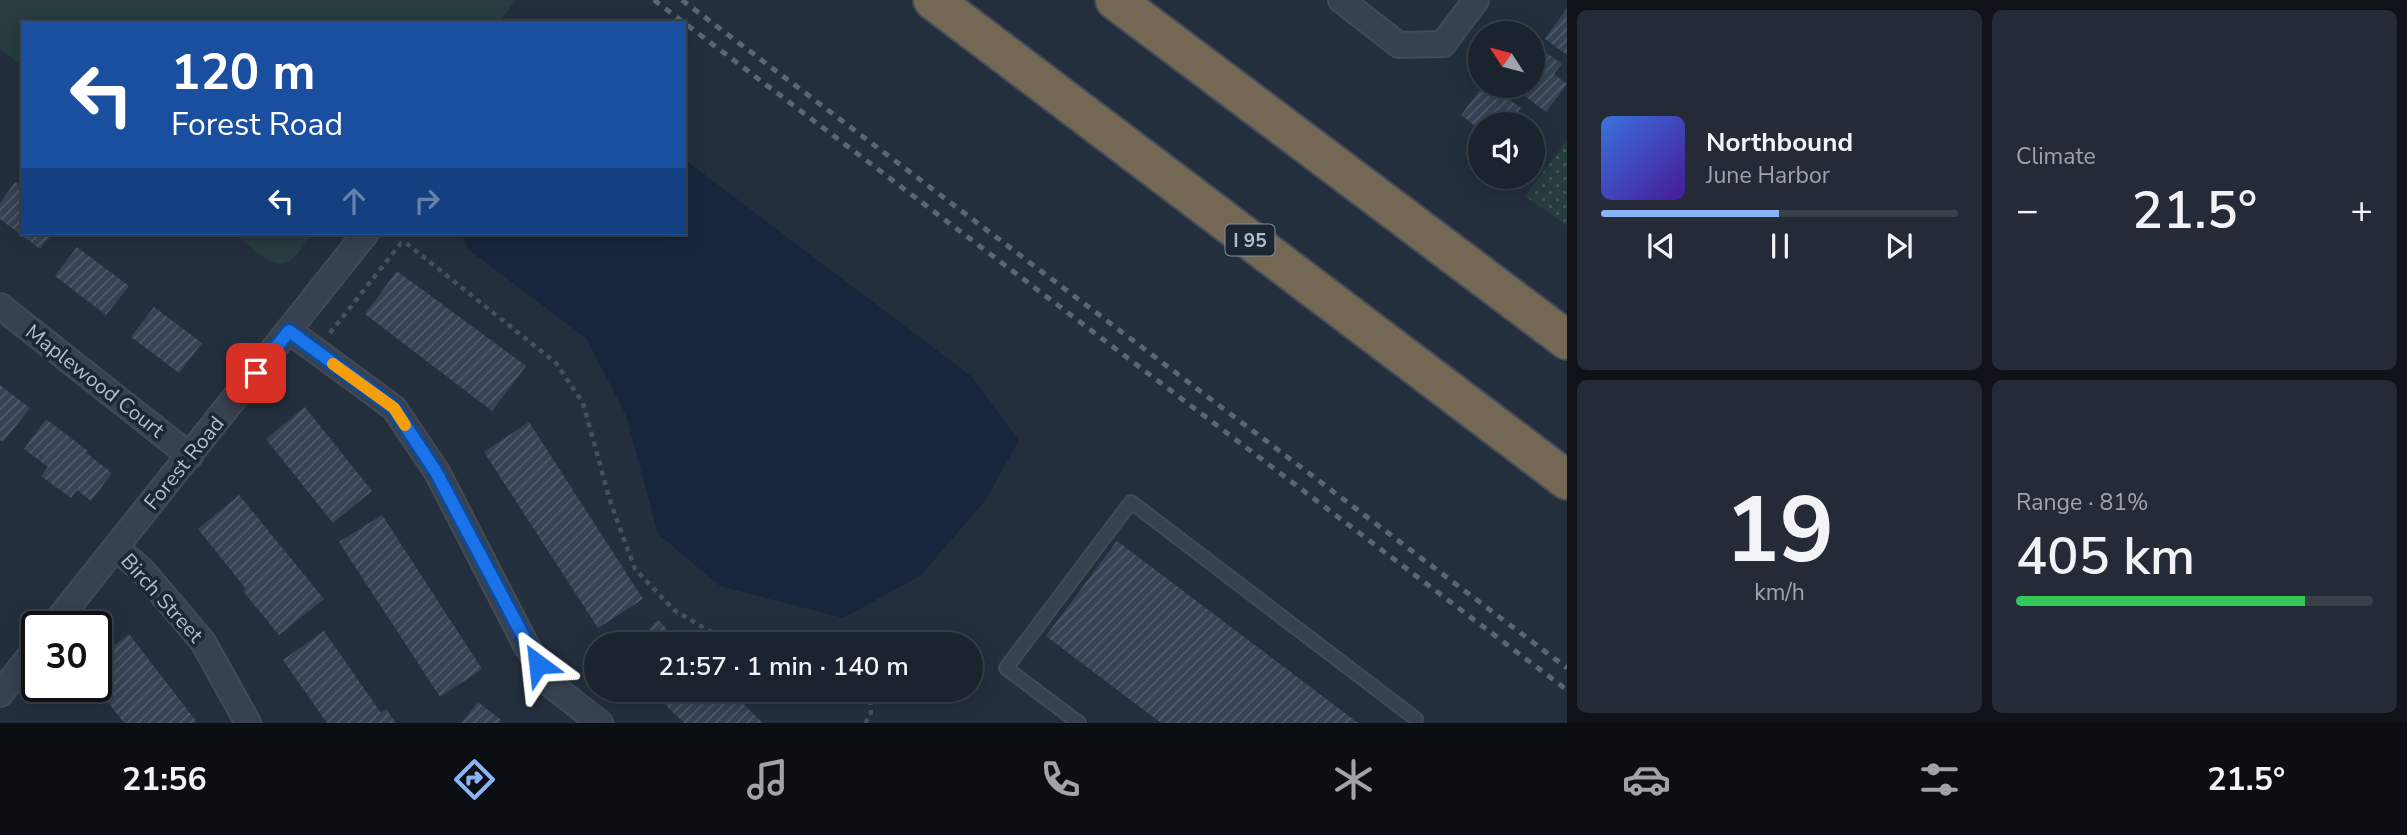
<!DOCTYPE html>
<html lang="en">
<head>
<meta charset="utf-8">
<style>
  :root { --surface:#1b232e; --page:#242b36; --text:#f1f3f6; --muted:#a0a4aa; --line:#39404a; --accent:#8ab4f8 }
  body { margin:0; font-family:"Nunito Sans",sans-serif; background:var(--page); color:var(--text); height:100vh; display:flex; flex-direction:column; font-size:26px; white-space:nowrap }
  * { box-sizing:border-box; margin:0 }
  p { font-size:23px; color:var(--muted) }
  .icon { flex:none; width:38px; height:38px; fill:none; stroke:currentColor; stroke-width:2; stroke-linecap:round; stroke-linejoin:round }
  .map { position:relative; flex:1; overflow:hidden }
  .sheet { display:flex; flex-direction:column; gap:10px; padding:10px; background:#0f1319; width:840px }
  .sheet>* { flex:none }
  .guide { position:absolute; left:21px; top:21px; width:665px; height:214px; border-radius:0px; box-shadow:0 4px 18px #0003,0 0 0 2px var(--line); background:#1a4fa0; color:#fff; overflow:hidden }
  .needle { width:46px; rotate:306deg }
  .buttons { position:absolute; left:1468px; top:21px; display:grid; gap:14px }
  .buttons a { display:grid; place-items:center; width:77px; height:77px; border-radius:50%; background:var(--surface); box-shadow:0 4px 18px #0003,0 0 0 2px var(--line); font-size:35px }
  .speed { position:absolute; left:21px; top:611px; display:flex; gap:14px; font-size:35px; font-weight:700; text-align:center }
  .speed>* { display:grid; place-content:center; width:91px; height:91px; border-radius:50%; background:var(--surface); box-shadow:0 4px 18px #0003,0 0 0 2px var(--line); line-height:1 }
  .speed .limit { border:4px solid #111; border-radius:10px; background:#fff; color:#111 }
  .pin { position:absolute; display:grid; place-items:center; width:60px; height:60px; color:#fff; margin:-30px; border-radius:14px; box-shadow:0 4px 10px #0006 }
  .me { position:absolute; width:77px; margin:-38px; rotate:330deg; stroke-linejoin:round; filter:drop-shadow(0 0 5px #0008) }
  .turn { display:flex; align-items:center; gap:24px; height:147px; padding:0 35px; font-size:32px }
  .turn .icon { width:91px; height:91px; stroke-width:2.5 }
  .turn b { display:block; font-size:49px; line-height:60px }
  .lanes { display:flex; align-items:center; height:66px; padding:0 35px; background:#0003; justify-content:center; gap:35px; direction:ltr }
  .lanes .off { opacity:.35 }
  .big { font-size:52px; font-weight:600; line-height:1.1 }
  .sheet .tile { flex:1; display:flex; flex-direction:column; justify-content:center; gap:10px; min-width:0; padding:0 24px; border-radius:10px; background:var(--page) }
  .sheet .dial { align-items:center; gap:0 }
  .dial b { font-size:91px; line-height:1 }
  .song { display:flex; align-items:center; gap:21px }
  .cover { width:84px; height:84px; border-radius:10px; background:linear-gradient(135deg,hsl(220 70% 55%),hsl(260 70% 35%)) }
  .played { height:7px; border-radius:4px; background:linear-gradient(90deg,var(--accent) 50%,var(--line) 50%) }
  .keys { display:flex; justify-content:space-around; direction:ltr }
  .heat { display:flex; justify-content:space-between; align-items:center; font-size:38px; direction:ltr }
  .charge { height:10px; border-radius:5px; background:linear-gradient(90deg,#34c759 81%,var(--line) 0) }
  .sheet .tiles { flex:1; display:grid; gap:10px; grid-template-columns:repeat(2,1fr) }
  .trip { position:absolute; left:584px; top:632px; width:399px; height:70px; border-radius:35px; background:var(--surface); box-shadow:0 4px 18px #0003,0 0 0 2px var(--line); font-weight:600; line-height:70px; text-align:center }
  .tabs { display:flex; height:112px; justify-content:space-around; align-items:center; background:#0b0e12; color:var(--muted) }
  .tabs .icon { width:49px; height:49px }
  .tabs .active { color:var(--accent) }
  .tabs b { font-size:32px; color:var(--text) }
  main { display:flex; flex:1; min-height:0 }
  .map>svg:first-child { display:block }
  .grass { fill:url(#grass-dots) }
  .pitch { fill:#263c3f }
  .water { fill:#17263c }
  .building { fill:url(#building-hatch) }
  .lines { fill:none; stroke-linecap:round; stroke-linejoin:round }
  .service-casing { stroke:#414a57; stroke-width:16 }
  .minor-casing { stroke:#414a57; stroke-width:28 }
  .motorway-casing { stroke:#434c59; stroke-width:42 }
  .path { stroke:#3f5557; stroke-width:4.5; stroke-dasharray:5 5; stroke-linecap:butt }
  .service { stroke:#38414e; stroke-width:12 }
  .minor { stroke:#38414e; stroke-width:24 }
  .motorway { stroke:#746855; stroke-width:38 }
  .rail { stroke:#5a6575; stroke-width:5; stroke-dasharray:7 7; stroke-linecap:butt }
  .route-casing { stroke:#114b97; stroke-width:18 }
  .route { stroke:#1a73e8; stroke-width:12 }
  .slow { stroke:#f59e0b; stroke-width:12 }
  .labels { text-anchor:middle; stroke-width:7; stroke-linejoin:round; paint-order:stroke }
  .shield { fill:#1d2633; stroke:#878f9c; stroke-width:2 }
  .shield-label { font-size:19px; font-weight:bold; fill:#b4bcc9 }
  .street-label { font-size:21px; fill:#b4bcc9; stroke:#1d2633 }
</style>
</head>
<body>
<main>
<div class="map">
<svg width="1567" height="723" viewBox="0 0 1567 723">
  <defs>
    <pattern id="grass-dots" width="8" height="8" patternUnits="userSpaceOnUse" patternTransform="scale(1.75)"><rect width="8" height="8" fill="#263c3f"/><path d="M2 2h.1M6 6h.1" fill="none" stroke="#435659" stroke-width="1.8" stroke-linecap="round"/></pattern>
    <pattern id="building-hatch" width="6" height="6" patternUnits="userSpaceOnUse" patternTransform="scale(1.75)"><rect width="6" height="6" fill="#364354"/><path d="M-1 1l2-2M0 6l6-6M5 7l2-2" fill="none" stroke="#515c6b"/></pattern>
  </defs>
  <rect width="100%" height="100%" fill="#242f3e"/>
  <!-- grass -->
  <path class="grass" d="M1567 140V226L1525 196Z"/>
  <!-- pitch -->
  <path class="pitch" d="M0 0H516L498 23H23V67L0 49Z
    M234 233H313C306 241 299 254 291 260 273 274 247 243 234 233Z"/>
  <!-- water -->
  <path class="water" d="M684 159 972 377 1019 440 985 501 920 576 843 618 720 586 658 534 626 415 586 338 468 249 462 233H684Z"/>
  <!-- building -->
  <path class="building" d="M1567 8V55L1545 39Z
    M1533 43 1562 64 1554 74 1567 84 1546 112 1512 86H1533Z
    M1483 86H1491L1521 108 1509 124H1480V130L1461 115Z
    M15 182 23 188V233H53L40 249 0 219V203Z
    M77 247 129 286 106 315 55 276Z
    M397 271 526 366 492 411 365 314Z
    M154 307 202 343 179 373 131 337Z
    M0 385 30 408 3 442 0 440Z
    M305 407 372 491 333 523 266 439Z
    M46 419 88 451 86 453 112 473 91 501 77 490 71 498 41 476 48 467 24 449Z
    M529 422 643 599 598 628 484 452Z
    M239 495 324 599 279 635 243 591 246 589 198 529Z
    M382 515 482 669 440 697 339 542Z
    M1117 541 1358 723H1161L1046 636Z
    M658 620 682 644H634Z
    M324 631 381 713 386 709 396 723H327L283 660Z
    M129 634 196 721 193 723H124L96 687V660Z
    M650 690H729L763 723H684Z
    M478 702 501 720 499 723H461Z"/>
  <g class="lines">
    <defs>
      <path id="service" d="M1079 723 1006 668 1131 502 1416 719"/>
      <path id="minor" d="M1341 0 1399 45 1443 44 1476 0
        M0 306 190 456
        M289 331 394 408 437 472 525 643 550 684 600 723
        M116 548 142 570 203 642 248 723
        M53 626 366 233
        M0 694 37 647"/>
      <path id="motorway" d="M933 0 1567 480
        M1115 0 1567 340"/>
    </defs>
    <!-- service casing -->
    <use href="#service" class="service-casing"/>
    <!-- minor casing -->
    <use href="#minor" class="minor-casing"/>
    <!-- motorway casing -->
    <use href="#motorway" class="motorway-casing"/>
    <!-- path -->
    <path class="path" d="M330 333 401 243H406L556 363 583 403 611 504 635 569 674 610 709 631 751 644
      M865 723 871 715 870 690"/>
    <!-- service -->
    <use href="#service" class="service"/>
    <!-- minor -->
    <use href="#minor" class="minor"/>
    <!-- motorway -->
    <use href="#motorway" class="motorway"/>
    <!-- rail -->
    <path class="rail" d="M654 0 1567 690
      M682 0 1567 668"/>
  </g>
  <g class="lines">
    <defs>
      <path id="route" d="M256 373 289 331 394 408 436 472 538 664"/>
    </defs>
    <!-- route casing -->
    <use href="#route" class="route-casing"/>
    <!-- route -->
    <use href="#route" class="route"/>
    <!-- slow -->
    <path class="slow" d="M333 364 394 408 405 425"/>
  </g>
  <g class="labels">
    <!-- shield labels -->
    <rect class="shield" x="1225.5" y="224.5" width="49" height="31" rx="5"/>
    <g class="shield-label">
      <text x="1250" y="247">I 95</text>
    </g>
    <!-- street labels -->
    <g class="street-label">
      <text transform="translate(95 381) rotate(38)" y="7">Maplewood Court</text>
      <text transform="translate(184 463) rotate(-51)" y="7">Forest Road</text>
      <text transform="translate(162 598) rotate(48)" y="7">Birch Street</text>
    </g>
  </g>
</svg>
<div class="buttons">
<a><svg class="needle" viewBox="-14 -14 28 28"><path d="M0-13l5 13h-10z" fill="#e53935"/><path d="M0 13l5-13h-10z" fill="#a0a4aa"/></svg></a>
<a><svg class="icon" aria-label="sound" viewBox="0 0 24 24"><path d="M4 9h4l5-4v14l-5-4H4zM17 9q2 3 0 6"/></svg></a>
</div>
<div class="speed"><div class="limit">30</div></div>
<div class="pin" style="left:256px;top:373px;background:#d93025"><svg class="icon" aria-label="arrive" viewBox="0 0 24 24"><path d="M6 21V4h12l-3 4 3 4H6"/></svg></div>
<svg class="me" style="left:538px;top:664px" viewBox="-20 -20 40 40"><path d="M0-17L14 15 0 8-14 15z" fill="#1a73e8" stroke="#fff" stroke-width="4"/></svg>
<div class="trip">21:57 · 1 min · 140 m</div>
<div class="guide">
<div class="turn"><svg class="icon" aria-label="left" viewBox="0 0 24 24"><path d="M17 20v-9H6M10 6l-5 5 5 5"/></svg><div><b>120 m</b>Forest Road</div></div>
<div class="lanes"><svg class="icon" aria-label="left" viewBox="0 0 24 24"><path d="M17 20v-9H6M10 6l-5 5 5 5"/></svg><svg class="icon off" aria-label="ahead" viewBox="0 0 24 24"><path d="M12 20V5M6 11l6-6 6 6"/></svg><svg class="icon off" aria-label="right" viewBox="0 0 24 24"><path d="M7 20v-9h11M14 6l5 5-5 5"/></svg></div>
</div>
</div>
<section class="sheet">
<div class="tiles">
<div class="tile">
<div class="song"><i class="cover"></i><div><b>Northbound</b><p>June Harbor</p></div></div>
<div class="played"></div>
<div class="keys"><svg class="icon" aria-label="previous" viewBox="0 0 24 24"><path d="M18 5L8 12l10 7zM5 5v14"/></svg><svg class="icon" aria-label="pause" viewBox="0 0 24 24"><path d="M8 5v14M16 5v14"/></svg><svg class="icon" aria-label="next" viewBox="0 0 24 24"><path d="M6 5l10 7-10 7zM19 5v14"/></svg></div>
</div>
<div class="tile"><p>Climate</p>
<div class="heat"><a>−</a><b class="big">21.5°</b><a>+</a></div>
</div>
<div class="tile dial"><b>19</b><p>km/h</p></div>
<div class="tile"><p>Range · 81%</p><b class="big">405 km</b><div class="charge"></div></div>
</div>
</section>
</main>
<nav class="tabs">
<b>21:56</b>
<svg class="icon active" aria-label="directions" viewBox="0 0 24 24"><path d="M12 3l9 9-9 9-9-9zM9 14v-3h6M13 9l2 2-2 2"/></svg>
<svg class="icon" aria-label="music" viewBox="0 0 24 24"><path d="M9 18V5l10-2v13"/><circle cx="6" cy="18" r="3"/><circle cx="16" cy="16" r="3"/></svg>
<svg class="icon" aria-label="phone" viewBox="0 0 24 24"><path d="M5 4h4l2 5-3 2q2 4 5 5l2-3 5 2v4C11 20 4 13 5 4z"/></svg>
<svg class="icon" aria-label="climate" viewBox="0 0 24 24"><path d="M12 3v18M4 7l16 10M4 17L20 7"/></svg>
<svg class="icon" aria-label="car" viewBox="0 0 24 24"><path d="M5 17H2v-5l4-1 3-4h7l3 4 3 1v5h-3M9 17h6M6 11h13"/><circle cx="7" cy="17" r="2"/><circle cx="17" cy="17" r="2"/></svg>
<svg class="icon" aria-label="filters" viewBox="0 0 24 24"><path d="M4 7h16M4 17h16"/><circle cx="9" cy="7" r="2"/><circle cx="15" cy="17" r="2"/></svg>
<b>21.5°</b>
</nav>
</body>
</html>
